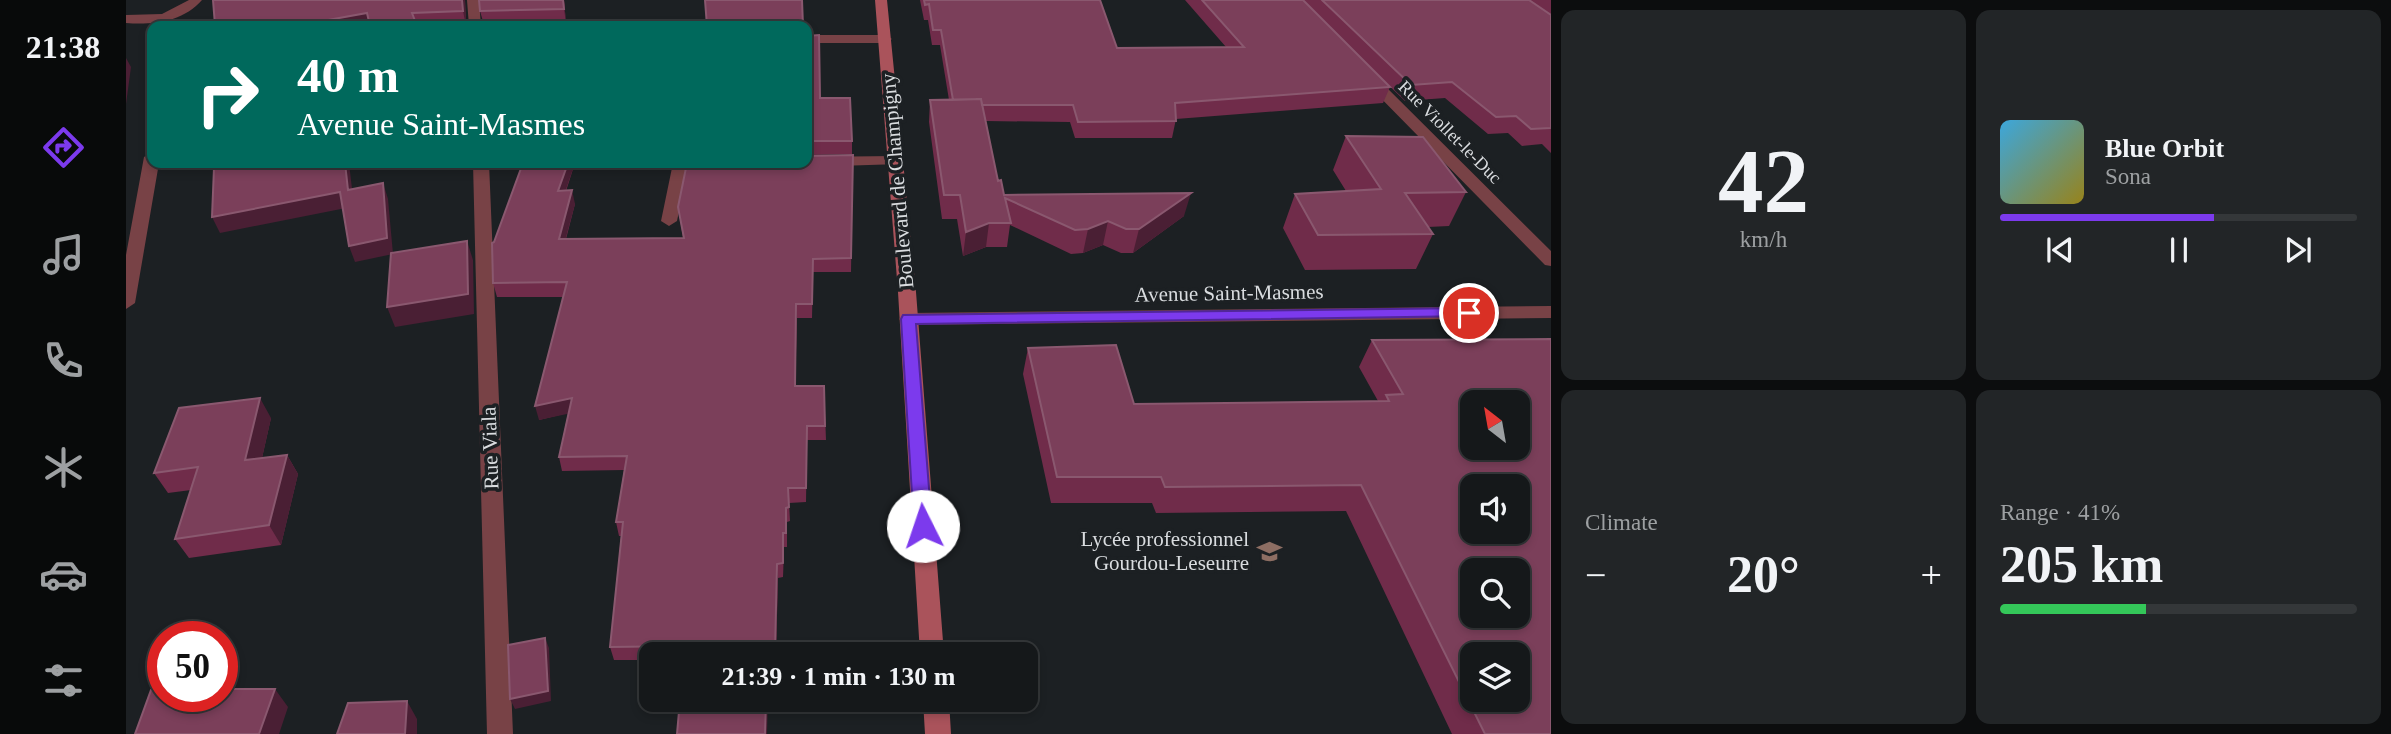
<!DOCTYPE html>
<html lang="en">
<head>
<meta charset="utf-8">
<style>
  :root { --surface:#15181a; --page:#222527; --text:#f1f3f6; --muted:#9da0a2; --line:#343739; --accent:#7c3aed }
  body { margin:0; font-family:Georgia,serif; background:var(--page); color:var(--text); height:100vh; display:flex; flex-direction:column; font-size:26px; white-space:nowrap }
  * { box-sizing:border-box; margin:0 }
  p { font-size:23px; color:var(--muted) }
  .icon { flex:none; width:38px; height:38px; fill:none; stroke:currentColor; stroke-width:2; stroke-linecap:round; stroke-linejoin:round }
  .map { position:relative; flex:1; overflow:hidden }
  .panel { display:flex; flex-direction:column; gap:10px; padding:10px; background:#0c0d0e; width:840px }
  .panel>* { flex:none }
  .banner { position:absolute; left:21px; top:21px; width:665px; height:147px; border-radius:14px; box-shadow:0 4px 10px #0003,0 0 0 2px var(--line); background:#00695c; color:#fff; overflow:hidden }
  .needle { width:46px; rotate:329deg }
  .fabs { position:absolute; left:1334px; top:390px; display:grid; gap:14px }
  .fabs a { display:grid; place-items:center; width:70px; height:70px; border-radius:14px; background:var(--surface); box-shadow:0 4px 10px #0003,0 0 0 2px var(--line); font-size:35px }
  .speed { position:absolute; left:21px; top:621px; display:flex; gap:14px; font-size:35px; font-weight:700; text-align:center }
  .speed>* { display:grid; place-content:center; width:91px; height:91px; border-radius:50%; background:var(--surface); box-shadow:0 4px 10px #0003,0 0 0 2px var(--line); line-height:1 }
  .speed .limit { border:10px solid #d22; background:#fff; color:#111 }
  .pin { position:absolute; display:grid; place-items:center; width:60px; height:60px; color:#fff; margin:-30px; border:4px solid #fff; border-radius:50%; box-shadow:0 2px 7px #0007 }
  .me { position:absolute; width:77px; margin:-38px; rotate:356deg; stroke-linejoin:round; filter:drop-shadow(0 0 5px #0008) }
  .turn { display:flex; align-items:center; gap:24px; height:147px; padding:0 35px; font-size:32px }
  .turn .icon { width:91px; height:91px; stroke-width:2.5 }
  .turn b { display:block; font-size:49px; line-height:60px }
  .big { font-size:52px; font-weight:700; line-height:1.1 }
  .panel .card { flex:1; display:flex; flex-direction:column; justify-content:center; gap:10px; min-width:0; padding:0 24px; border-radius:14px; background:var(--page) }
  .panel .dial { align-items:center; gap:0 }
  .dial b { font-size:91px; line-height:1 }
  .song { display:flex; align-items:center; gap:21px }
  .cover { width:84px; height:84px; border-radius:10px; background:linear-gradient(135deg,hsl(200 70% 55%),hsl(50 70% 35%)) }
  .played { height:7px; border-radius:4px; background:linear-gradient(90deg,var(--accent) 60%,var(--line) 60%) }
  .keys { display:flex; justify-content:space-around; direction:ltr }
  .heat { display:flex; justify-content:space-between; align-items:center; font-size:38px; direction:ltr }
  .charge { height:10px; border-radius:5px; background:linear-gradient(90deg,#34c759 41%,var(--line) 0) }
  .panel .tiles { flex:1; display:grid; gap:10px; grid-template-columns:repeat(2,1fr) }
  .trip { position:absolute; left:513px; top:642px; width:399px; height:70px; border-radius:14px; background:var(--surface); box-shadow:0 4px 10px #0003,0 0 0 2px var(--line); font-weight:700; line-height:70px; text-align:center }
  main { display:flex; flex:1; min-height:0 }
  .menu { display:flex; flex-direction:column; width:126px; justify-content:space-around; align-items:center; background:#080a0a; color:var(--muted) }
  .menu .icon { width:49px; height:49px }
  .menu .current { color:var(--accent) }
  .menu b { font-size:32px; color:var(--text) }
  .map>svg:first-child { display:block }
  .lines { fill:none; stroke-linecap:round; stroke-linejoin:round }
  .minor { fill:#784246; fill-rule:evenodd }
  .secondary { fill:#aa535b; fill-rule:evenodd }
  .wall { fill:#702c4a }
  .shaded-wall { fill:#4a1f34 }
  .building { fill:#7b3f5a; stroke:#8a586f; stroke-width:2; fill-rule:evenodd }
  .route { fill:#7c3aed; stroke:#51269a; stroke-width:2 }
  .labels { text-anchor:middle; stroke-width:7; stroke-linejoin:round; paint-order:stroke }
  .far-street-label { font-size:18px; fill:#d9dcdf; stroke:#1c2023 }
  .street-label { font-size:21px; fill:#d9dcdf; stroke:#1c2023 }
  .poi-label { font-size:21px; fill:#d9dcdf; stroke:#1c2023; text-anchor:end }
</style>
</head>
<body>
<main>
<nav class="menu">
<b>21:38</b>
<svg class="icon current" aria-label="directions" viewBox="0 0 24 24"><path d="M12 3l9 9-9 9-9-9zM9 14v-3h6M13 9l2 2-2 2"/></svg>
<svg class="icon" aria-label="music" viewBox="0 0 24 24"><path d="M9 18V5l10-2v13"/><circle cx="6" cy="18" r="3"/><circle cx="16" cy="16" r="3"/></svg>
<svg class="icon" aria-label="phone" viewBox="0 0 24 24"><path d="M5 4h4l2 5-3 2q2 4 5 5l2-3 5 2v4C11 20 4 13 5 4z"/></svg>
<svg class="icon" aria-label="climate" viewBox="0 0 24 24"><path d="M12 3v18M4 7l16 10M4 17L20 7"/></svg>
<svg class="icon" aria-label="car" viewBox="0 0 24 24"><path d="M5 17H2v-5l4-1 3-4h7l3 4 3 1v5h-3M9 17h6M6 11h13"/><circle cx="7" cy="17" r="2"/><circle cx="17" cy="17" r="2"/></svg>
<svg class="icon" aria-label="filters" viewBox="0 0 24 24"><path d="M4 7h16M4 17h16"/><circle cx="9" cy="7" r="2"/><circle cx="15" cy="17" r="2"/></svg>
</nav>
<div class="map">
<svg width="1425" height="734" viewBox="0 0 1425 734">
  <rect width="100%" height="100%" fill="#1c2023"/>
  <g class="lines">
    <!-- minor -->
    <path class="minor" d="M63 0H76C57 22 27 25 0 23V15L36 14Z
      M341 0H353L355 26H343Z
      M681 35H759L766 39 759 43H681Z
      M1243 74 1248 75 1425 251V266L1419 265 1238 81 1236 78Z
      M26 152V163H33L9 303 0 309V255L18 157Z
      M769 156 777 161 774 164 681 167 674 163H681V157Z
      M347 163H363L387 734H361Z
      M547 163H569L562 167 551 221 543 226 535 221Z
      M1425 306V318L782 325 773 319 782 313Z"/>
    <!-- secondary -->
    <path class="secondary" d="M749 0H761L790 292 818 654H794L772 292Z
      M797 700H823L825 734H799Z"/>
  </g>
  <!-- wall -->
  <path class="wall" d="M339 0 340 26H90L89 25Z
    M353 0H438L440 23 358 25 354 11Z
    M794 0H974L991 48 1100 47 1059 0H1425V153L1416 144 1396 146 1382 133 1362 134 1319 98 1279 101 1255 78 1264 87 1257 103 1050 119 1046 138H949L944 122 860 121 872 181 878 195 1058 216 1007 253H995L977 245 957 253 945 254 884 225 881 247H860L837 256 831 219H816L803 122 804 100H823L814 45H806L802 20H798Z
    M681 36 694 98 726 141V154L681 155Z
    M1220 136 1340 192 1323 226 1302 227 1307 234 1290 269 1179 270 1157 228 1169 194 1220 191 1207 170Z
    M727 155 725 272H687L686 318H671L669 386H698L700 440H681L680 502 663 503 664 521 661 522V547H658L657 577 652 578 650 654H525V660H488L484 647 495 536H493L490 522 498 470 436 471 433 457 442 413 413 420 438 297H371L367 283 368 242 397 163H449L440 191 449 204 440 239 557 238 552 207Z
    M1425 339V734H1326L1220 511 1030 513 1026 503H925L897 374 902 348 1008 404 1252 401 1233 367 1246 340Z
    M145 418 136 458 161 455 172 474 155 545 63 558 49 539 65 490 42 493 28 473Z"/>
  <!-- shaded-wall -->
  <path class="shaded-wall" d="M336 0H339L340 26 337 11Z
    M437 0H438L440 23 438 9Z
    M241 13 245 26H169Z
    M104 22 106 26H90L89 25Z
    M0 58 5 67 0 104Z
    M219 163H223L228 206 222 190Z
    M442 163H449L435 204 432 191Z
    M257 183 262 199 267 254 229 262 223 246Z
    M446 190 449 204 436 252 433 239Z
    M214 192 220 208 94 233 86 217Z
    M1065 193 1058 216 1007 253 1013 229Z
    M982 221 977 245 957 253 962 229Z
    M863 223 860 247 837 256 840 232Z
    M341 241 347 260 348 314 269 327 261 307Z
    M670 304 671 318 669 401V386Z
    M134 398 145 418 131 480 119 460Z
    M446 398 450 412 413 420 409 406Z
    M161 455 172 474 155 545 143 525Z
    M657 533 658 547 657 577Z
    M651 564 652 578 650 654H649Z
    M419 638 423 648 425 701 389 709 384 699Z
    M149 689 162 707 153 734H133Z
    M640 700H642L641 734H639Z
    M281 701 291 719V734H279Z"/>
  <!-- building -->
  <path class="building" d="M87 0H336L337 11 286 13 291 26H244L241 13 169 26H105L104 22 89 25Z
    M353 0H437L438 9 354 11Z
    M579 0H676L677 26H581Z
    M798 0H974L991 48 1118 47 1076 0H1177L1264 87 1049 103 1050 121 952 122 947 105H856L855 99 827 100 815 30H807L803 4 799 5Z
    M1196 0H1403L1425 15V128L1405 129 1390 116 1370 117 1326 82 1285 85Z
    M693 35 694 98H724L726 141H681V36Z
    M855 99 872 181 875 180 878 195 1065 193 1013 229H1000L982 221 962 229 949 230 879 198 885 223H863L840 232 834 195H818L804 100Z
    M1220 136 1297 137 1340 192 1279 193 1307 234 1192 235 1169 194 1255 189Z
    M727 155 725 258 687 259 686 304H670L669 386H698L699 426H681L680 488H662L663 507 660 508V533H657V563L651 564 649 652H642V654H559V646L484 647 497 522H490L501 456 433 457 446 398 409 406 441 282 367 283 366 243 368 242 397 163H442L432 191 446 190 433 239 558 238 552 207 561 163H681V156Z
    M97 163H219L222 190 257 183 261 238 223 246 214 192 86 217 88 168 97 167Z
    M341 241 342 294 261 307 265 253Z
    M1425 339V734H1359L1235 485 1039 487 1035 477H931L902 348 990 345 1008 404 1263 401 1260 395 1277 394 1246 340ZM1346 402H1391V448H1346ZM1346 486H1391V532H1346ZM1346 570H1391V616H1346ZM1346 654H1391V700H1346Z
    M134 398 119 460 161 455 143 525 49 539 72 467 28 473 53 408Z
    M419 638 422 691 384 699 382 645Z
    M96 689H149L133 734H9L25 690H37V696H96Z
    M554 700H640L639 734H551Z
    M281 701 279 734H211L222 703Z"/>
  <!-- route -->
  <path class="route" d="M1343 308 1348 309 1350 313 1348 316 790 324 806 526 804 531 797 533 791 531 788 526 775 319 777 315Z"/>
  <!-- icons -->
  <defs>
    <symbol id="school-bare" viewBox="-9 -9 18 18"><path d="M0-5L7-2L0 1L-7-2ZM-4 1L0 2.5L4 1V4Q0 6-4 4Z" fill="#8d6e63" stroke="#1c2023" stroke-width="2.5" paint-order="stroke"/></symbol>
  </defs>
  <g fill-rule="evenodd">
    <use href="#school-bare" x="1126" y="534" width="35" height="35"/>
  </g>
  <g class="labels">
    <!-- far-street labels -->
    <g class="far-street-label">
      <text transform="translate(1324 132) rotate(45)" y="6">Rue Viollet-le-Duc</text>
    </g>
    <!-- street labels -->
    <g class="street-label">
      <text transform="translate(771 181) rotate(-95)" y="7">Boulevard de Champigny</text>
      <text transform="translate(1103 293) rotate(-1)" y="7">Avenue Saint-Masmes</text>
      <text transform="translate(364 448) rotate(-92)" y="7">Rue Viala</text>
    </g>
    <!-- poi labels -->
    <g class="poi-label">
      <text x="1123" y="546">Lycée professionnel<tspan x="1123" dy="24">Gourdou-Leseurre</tspan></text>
    </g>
  </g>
</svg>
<div class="fabs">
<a><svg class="needle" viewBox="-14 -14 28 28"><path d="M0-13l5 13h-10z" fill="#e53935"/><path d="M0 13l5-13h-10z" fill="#9da0a2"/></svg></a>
<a><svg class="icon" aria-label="sound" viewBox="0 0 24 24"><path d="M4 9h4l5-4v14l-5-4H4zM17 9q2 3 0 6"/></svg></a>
<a><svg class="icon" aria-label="search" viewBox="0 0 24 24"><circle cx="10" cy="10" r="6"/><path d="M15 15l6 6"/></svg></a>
<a><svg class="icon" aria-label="layers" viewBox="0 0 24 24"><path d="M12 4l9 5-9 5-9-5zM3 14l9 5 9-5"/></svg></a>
</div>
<div class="speed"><div class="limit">50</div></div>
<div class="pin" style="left:1343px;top:313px;background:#d93025"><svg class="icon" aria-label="arrive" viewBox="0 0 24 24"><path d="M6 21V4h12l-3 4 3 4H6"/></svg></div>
<svg class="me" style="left:797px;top:526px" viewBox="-20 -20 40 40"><circle r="19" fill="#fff"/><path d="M0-13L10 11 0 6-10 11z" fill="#7c3aed"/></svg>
<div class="trip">21:39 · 1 min · 130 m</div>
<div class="banner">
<div class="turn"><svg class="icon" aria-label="right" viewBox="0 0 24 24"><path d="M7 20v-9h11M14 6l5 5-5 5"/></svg><div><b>40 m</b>Avenue Saint-Masmes</div></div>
</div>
</div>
<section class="panel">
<div class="tiles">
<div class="card dial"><b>42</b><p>km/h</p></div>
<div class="card">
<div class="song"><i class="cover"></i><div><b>Blue Orbit</b><p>Sona</p></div></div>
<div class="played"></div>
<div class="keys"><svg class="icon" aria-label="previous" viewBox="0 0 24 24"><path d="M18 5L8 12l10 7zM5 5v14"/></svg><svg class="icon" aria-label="pause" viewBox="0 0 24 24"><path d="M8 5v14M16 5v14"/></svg><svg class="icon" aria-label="next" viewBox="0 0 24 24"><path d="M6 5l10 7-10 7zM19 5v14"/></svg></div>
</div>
<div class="card"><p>Climate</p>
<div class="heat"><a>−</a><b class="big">20°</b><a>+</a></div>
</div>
<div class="card"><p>Range · 41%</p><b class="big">205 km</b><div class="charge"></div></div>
</div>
</section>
</main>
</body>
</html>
